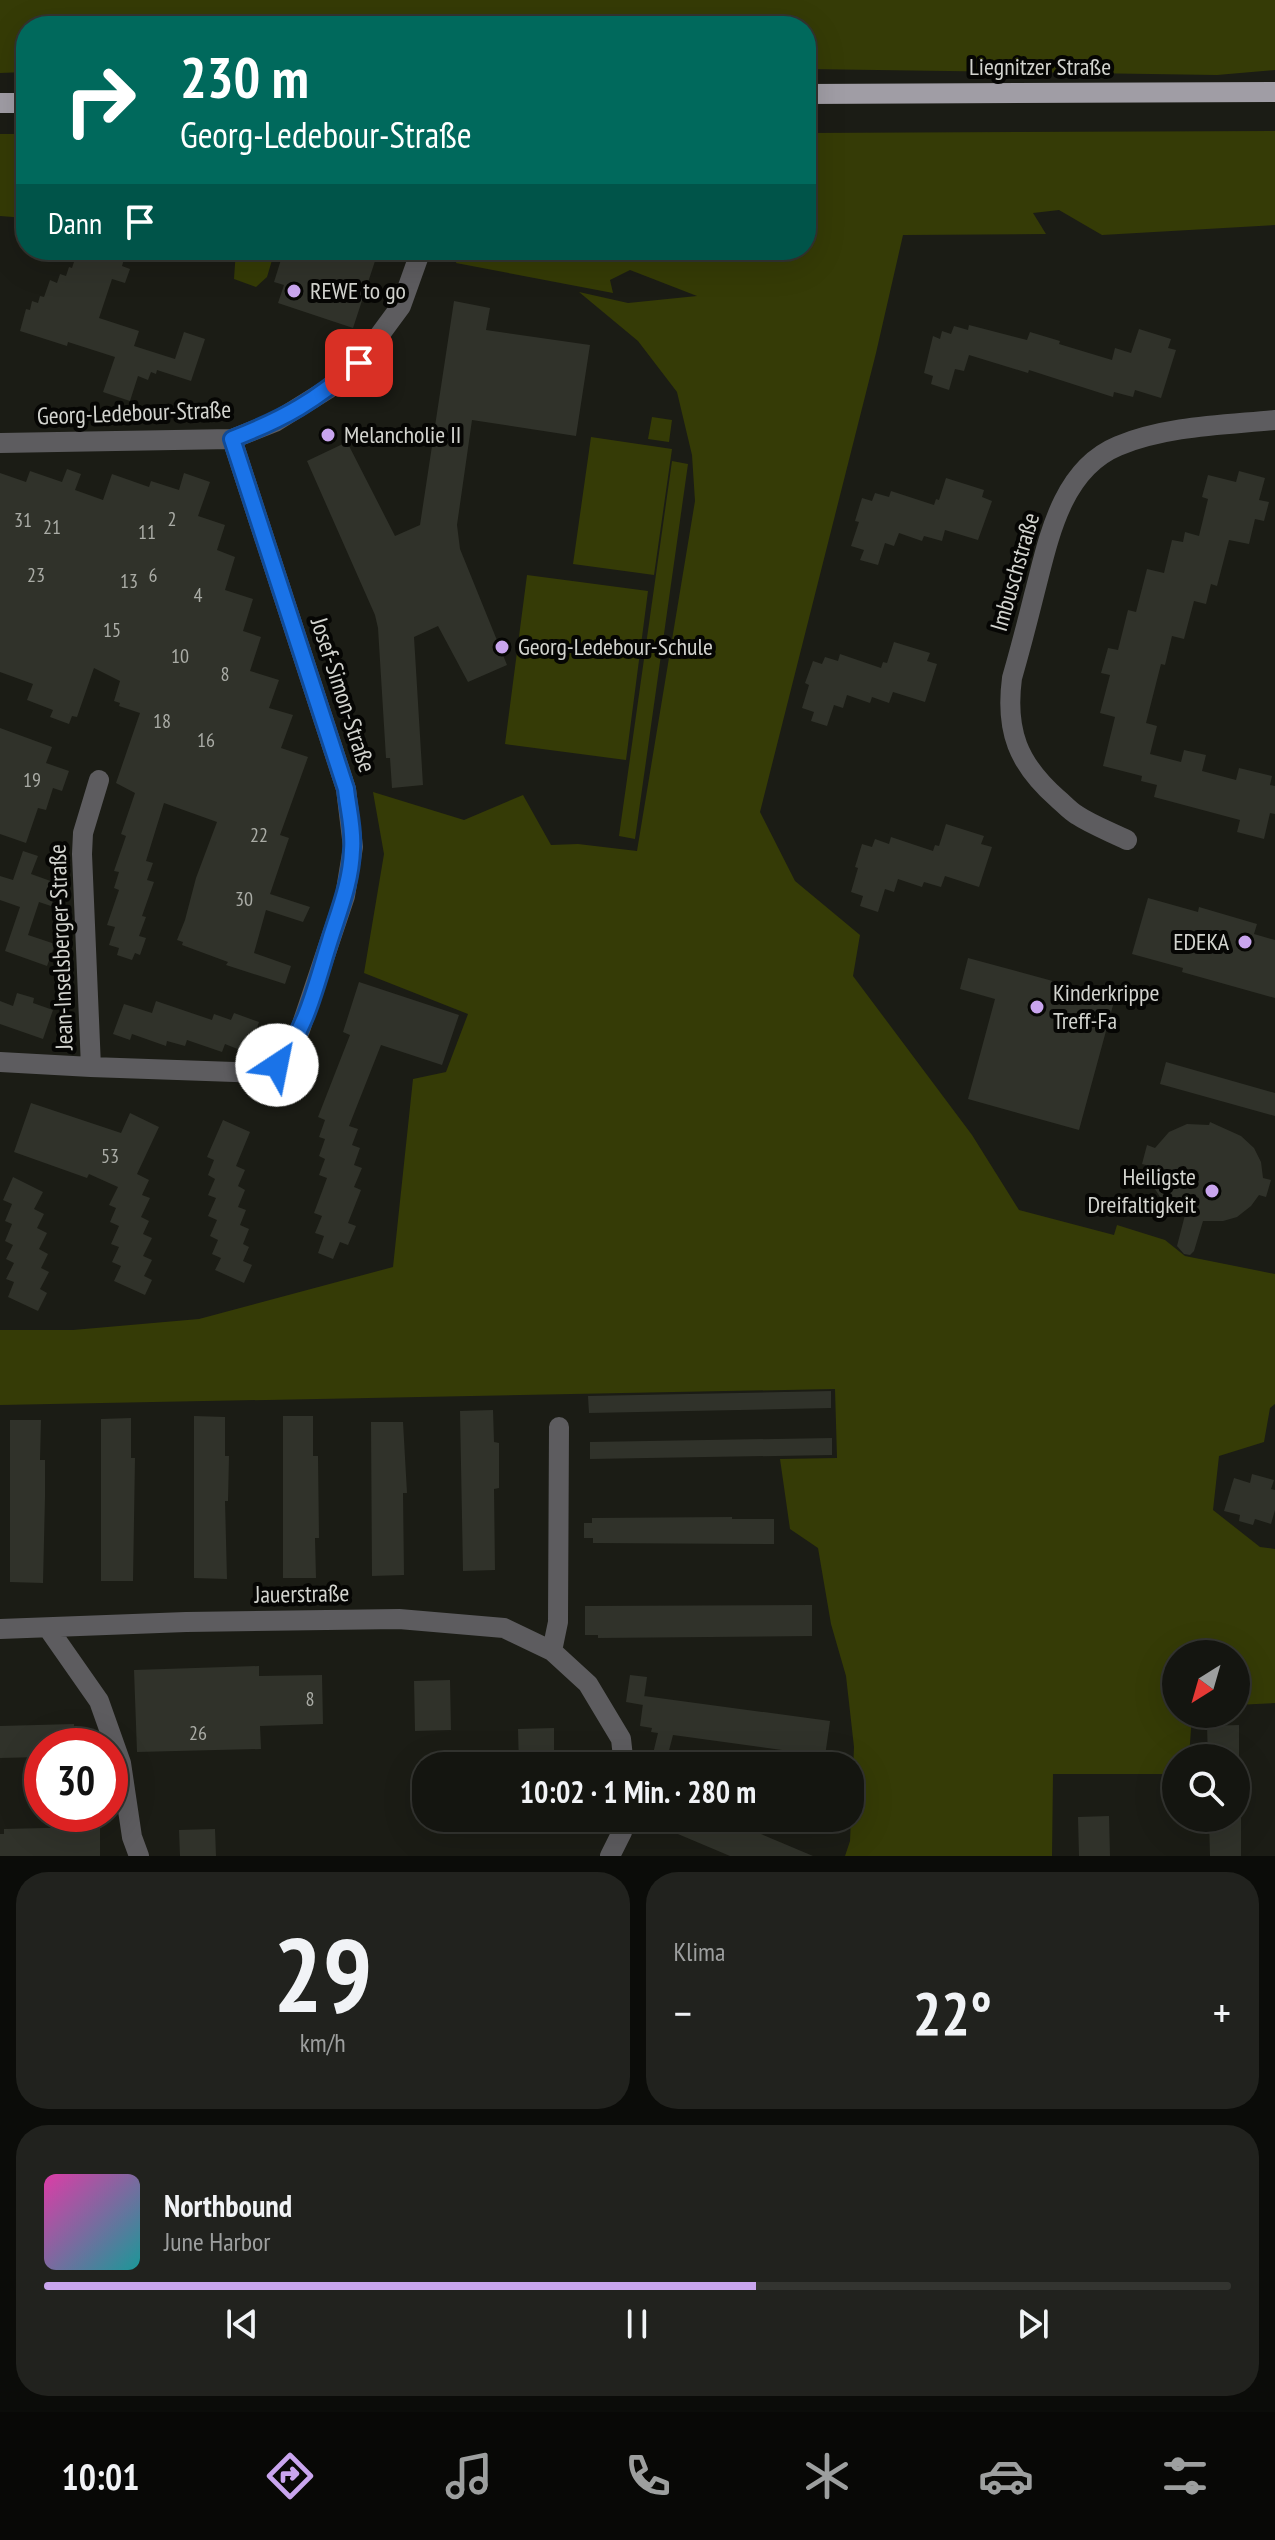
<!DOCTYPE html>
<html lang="de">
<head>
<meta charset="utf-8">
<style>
  :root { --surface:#141510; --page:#21221e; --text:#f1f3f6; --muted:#9d9f9f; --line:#333430; --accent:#c9a5ee }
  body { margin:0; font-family:"PT Sans Narrow",sans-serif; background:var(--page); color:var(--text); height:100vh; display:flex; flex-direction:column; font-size:30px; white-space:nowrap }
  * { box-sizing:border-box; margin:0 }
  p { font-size:26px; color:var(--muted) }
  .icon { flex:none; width:44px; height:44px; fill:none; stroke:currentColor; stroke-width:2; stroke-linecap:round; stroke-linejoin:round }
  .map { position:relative; height:1856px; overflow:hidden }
  .panel { display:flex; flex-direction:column; gap:16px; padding:16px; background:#0b0c09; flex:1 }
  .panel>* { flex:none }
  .guide { position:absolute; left:16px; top:16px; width:800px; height:244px; border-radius:32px; box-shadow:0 8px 32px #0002,0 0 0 2px var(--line); background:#00695c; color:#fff; overflow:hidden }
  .needle { width:52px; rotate:217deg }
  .fabs { position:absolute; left:1162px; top:1640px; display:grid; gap:16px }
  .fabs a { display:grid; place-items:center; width:88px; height:88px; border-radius:50%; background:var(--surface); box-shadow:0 8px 32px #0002,0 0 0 2px var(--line); font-size:40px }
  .speed { position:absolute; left:24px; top:1728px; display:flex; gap:16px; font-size:40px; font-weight:700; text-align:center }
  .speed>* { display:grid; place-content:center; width:104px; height:104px; border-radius:50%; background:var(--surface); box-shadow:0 8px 32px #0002,0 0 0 2px var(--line); line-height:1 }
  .speed .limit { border:12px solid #d22; background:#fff; color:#111 }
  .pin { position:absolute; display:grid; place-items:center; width:68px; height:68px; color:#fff; margin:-34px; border-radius:16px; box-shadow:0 4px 12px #0006 }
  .me { position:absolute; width:88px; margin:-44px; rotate:34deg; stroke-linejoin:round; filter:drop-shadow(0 0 6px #0008) }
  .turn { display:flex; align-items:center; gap:28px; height:168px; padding:0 32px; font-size:36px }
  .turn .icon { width:104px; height:104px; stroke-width:2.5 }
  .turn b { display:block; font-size:56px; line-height:68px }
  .then { display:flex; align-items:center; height:76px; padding:0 32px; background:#0003; gap:16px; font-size:30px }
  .big { font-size:60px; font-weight:800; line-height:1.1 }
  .panel .card { flex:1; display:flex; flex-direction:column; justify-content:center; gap:12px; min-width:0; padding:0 28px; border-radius:32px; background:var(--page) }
  .panel .dial { align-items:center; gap:0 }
  .dial b { font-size:104px; line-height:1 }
  .song { display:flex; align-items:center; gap:24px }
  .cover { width:96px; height:96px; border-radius:12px; background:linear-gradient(135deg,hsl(320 70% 55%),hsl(180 70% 35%)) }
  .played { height:8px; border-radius:4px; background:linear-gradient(90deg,var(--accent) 60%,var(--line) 60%) }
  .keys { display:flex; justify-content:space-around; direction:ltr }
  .heat { display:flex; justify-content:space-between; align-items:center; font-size:44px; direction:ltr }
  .panel .tiles { flex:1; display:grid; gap:16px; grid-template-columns:1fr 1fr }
  .card:last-child { grid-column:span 2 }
  .trip { position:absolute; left:412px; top:1752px; width:452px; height:80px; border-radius:32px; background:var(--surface); box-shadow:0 8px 32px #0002,0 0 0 2px var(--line); font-weight:800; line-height:80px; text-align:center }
  .dock { display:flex; height:128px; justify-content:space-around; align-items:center; background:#080806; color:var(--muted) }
  .dock .icon { width:56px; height:56px }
  .dock .current { color:var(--accent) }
  .dock b { font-size:36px; color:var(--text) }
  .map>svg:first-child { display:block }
  .green { fill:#353b06 }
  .building { fill:#30322a }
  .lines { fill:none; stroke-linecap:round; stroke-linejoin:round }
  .minor { stroke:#5d5c5f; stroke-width:20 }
  .major { stroke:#a09da5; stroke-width:20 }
  .route-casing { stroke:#114b97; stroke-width:20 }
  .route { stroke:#1a73e8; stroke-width:14 }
  .poi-dot { fill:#c9a5ee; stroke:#060604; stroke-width:3 }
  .labels { text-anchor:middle; stroke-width:8; stroke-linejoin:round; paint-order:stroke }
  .number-label { font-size:20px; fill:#aaaca6 }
  .street-label { font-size:24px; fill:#d3d4cf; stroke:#060604 }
  .poi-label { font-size:24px; fill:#d3d4cf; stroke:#060604; text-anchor:start }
</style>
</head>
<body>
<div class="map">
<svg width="1275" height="1856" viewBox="0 0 1275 1856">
  <rect width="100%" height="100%" fill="#1b1c15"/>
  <!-- green -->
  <path class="green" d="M0 0H1275V70L1217 75 806 69V26H26V72L0 73Z
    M1275 131V225L1102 235 1059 210 1033 213 1046 234 903 235 876 353 760 812 795 881 860 935 853 976 972 1135 1019 1210 1114 1235 1117 1225 1165 1240 1185 1256 1275 1274V1404L1270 1408 1264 1442 1219 1456 1213 1510 1260 1547 1275 1549V1703L1236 1705V1654H1176V1714H1192L1189 1758H1176V1774H1053L1052 1856H845L850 1841 854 1747 846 1676 831 1624 818 1548 790 1529 780 1459 837 1458 835 1389 0 1405V1330H73L199 1319 393 1267 413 1079 446 1072 468 1014 364 973 384 854 373 792 464 820 523 795 551 845 578 844 637 851 695 501 692 455 677 392 638 341 579 292 628 303 697 296 630 270 610 280 613 293 456 263 460 250H806V133Z
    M0 134H26V218L0 216Z
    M236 250H275L267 277 256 287 234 279Z
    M652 417 672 420 669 442 648 439Z
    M591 437 672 449 654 575 573 564Z
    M672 461 688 464 635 839 619 836Z
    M527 575 648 591 626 760 505 744Z"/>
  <!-- building -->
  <path class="building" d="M78 250H118L126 253 122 266 130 269 125 283 112 279 99 318 139 331 134 346 175 359 184 332 205 339 191 381 157 370 156 374 151 372 148 380 138 376 130 401 103 392 115 357 68 342 67 346 20 331 26 309 30 310 32 301 38 303 40 296 44 297 50 280 57 283 60 274 66 276 69 267 72 268Z
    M284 250H352L376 258 353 328 278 303 284 285 274 282Z
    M454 301 490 308 486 330 590 345 576 436 472 420 457 525 460 549 507 665 468 682 438 626 414 637 423 785 392 788 390 758H386L378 628 375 615 307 461 347 442 395 536 420 525Z
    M969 325 1027 340 1030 332 1060 341 1059 344 1112 360 1115 348 1131 353 1139 329 1171 339 1168 348 1176 350 1161 398 1135 390 1133 397 1114 392 1113 397 1029 370 1028 373 969 355 964 371 955 369 949 390 931 384 933 376 924 373 933 336 940 339 942 331 951 334 954 326 968 330Z
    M67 469 81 474 75 490 103 500 112 474 149 487 151 481 179 490 184 473 210 482 198 516 225 525 217 550 235 557 225 590 253 599 243 631 261 637 250 671 279 680 269 708 293 715 281 748 308 757 280 835 289 838 270 894 310 907 303 922 266 910 254 953 291 966 285 984 226 965 228 962 182 945 183 942 177 940 185 920 196 878 217 822 164 803 146 861 153 863 147 880 154 882 142 916 146 917 139 936 146 938 140 955 135 953 132 960 117 955 119 948 109 945 115 927 107 925 119 890 114 888 119 872 114 871 126 836 121 834 135 793 116 783 140 713 119 706 120 703 114 701 120 681 94 668 77 717 72 716 69 724 50 717 53 710 27 700 33 684 0 672V473L26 482 30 471 62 482Z
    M1239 471 1265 478 1259 500 1269 502 1264 521 1255 519 1249 544 1229 540 1217 586 1211 584 1206 604 1194 601 1184 639 1172 636 1165 665 1161 664 1146 723 1157 726 1150 754 1181 762 1184 750 1206 755 1202 771 1236 780 1239 768 1272 776 1270 785 1275 786V814L1270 813 1264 839 1237 832 1240 820 1154 797 1157 785 1141 781 1142 776 1103 766 1115 717 1100 713 1110 675 1101 673 1108 648 1118 650 1128 610 1136 612 1147 569 1164 573 1172 540 1183 542 1185 532 1199 536 1208 499 1202 497 1208 475 1236 482Z
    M946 478 984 490 982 497 992 501 978 540 945 530 942 541 924 536 922 541 899 533 894 546 885 543 878 565 860 560 864 550 851 546 859 522 855 521 862 498 872 501 875 493 889 497 891 491 934 505 936 499 939 500Z
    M894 642 930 653 927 661 937 664 925 702 893 692 889 703 872 697 870 703 847 695 843 708 834 705 827 726 811 721 814 712 802 708 809 685 805 683 813 661 822 664 825 657 838 661 840 654 881 668 883 662 887 663Z
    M0 728 52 747 46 763 69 771 62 791 53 788 46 810 38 808 26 843 0 834Z
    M946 824 984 836 981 844 992 847 979 887 945 876 941 887 924 882 922 887 898 879 894 892 885 889 878 912 860 906 863 896 851 892 858 868 855 867 862 844 872 847 875 839 889 844 891 837 933 851 935 845 939 846Z
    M23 851 38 856 31 874 59 884 51 906 39 902 28 935 55 944 47 966 5 951 20 907 0 900V876L13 880Z
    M1148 898 1198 912 1199 907 1257 924 1254 934 1275 940V998L1182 972 1183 968 1132 954Z
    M968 958 1115 998 1079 1130 968 1099 995 999 960 989Z
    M359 982 459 1015 442 1065 381 1045 349 1126 358 1129 352 1145 360 1148 354 1165 362 1168 354 1187 361 1190 348 1223 356 1226 348 1245 340 1242 333 1259 318 1253 324 1236 315 1233 322 1216 314 1213 327 1178 319 1175 325 1159 319 1156 325 1139 319 1137 325 1120 318 1117 350 1035 343 1032Z
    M17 993 34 998 33 1003 53 1010 43 1039 0 1024V1001L13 1006Z
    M156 1001 212 1020 214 1014 231 1020 234 1013 259 1022 251 1045 242 1042 240 1050 225 1044 222 1052 187 1040 185 1046 167 1041 166 1046 132 1034 130 1040 113 1034 124 1004 152 1013Z
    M1166 1062 1275 1093V1116L1160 1084Z
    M31 1103 121 1133 130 1113 159 1127 137 1174 149 1180 142 1195 150 1198 141 1217 149 1221 143 1234 152 1238 143 1256 152 1260 144 1276 152 1280 145 1295 114 1281 121 1266 112 1262 119 1247 111 1244 119 1226 110 1222 116 1208 109 1205 118 1187 89 1174 87 1178 14 1152Z
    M223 1120 250 1132 236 1166 245 1170 238 1186 245 1190 238 1207 246 1210 240 1225 249 1229 243 1244 249 1247 243 1261 252 1265 244 1283 215 1270 221 1258 212 1254 218 1240 210 1236 217 1220 208 1216 216 1198 208 1195 215 1179 208 1175 214 1160 207 1157Z
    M1210 1122 1241 1136 1254 1148 1261 1162 1263 1178 1271 1180 1266 1197 1259 1195 1251 1206 1237 1217 1223 1221H1203L1194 1251 1190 1255 1184 1254 1177 1246 1185 1215 1172 1209 1162 1200 1153 1186 1146 1165 1142 1164 1147 1145 1155 1148 1169 1132 1187 1124 1209 1125Z
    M13 1177 43 1192 34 1209 44 1214 37 1228 47 1233 39 1249 48 1254 41 1268 49 1272 40 1289 47 1293 38 1311 8 1297 14 1282 6 1279 14 1263 6 1259 13 1245 5 1241 12 1224 5 1221 12 1204 3 1200Z
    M831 1391V1408L589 1413 588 1396Z
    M493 1410 494 1442 499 1443V1488L494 1489 495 1570 463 1571 460 1411Z
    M194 1416 225 1417V1456H229L228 1501H225L227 1579 194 1578Z
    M283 1416H313V1456H318L319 1538H315L316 1578H283Z
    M131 1418V1458H135L133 1581H101V1419Z
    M10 1420H41L40 1460H45V1497L43 1583 10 1582Z
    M371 1422H403L407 1493H403L404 1575 372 1576Z
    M832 1438V1455L590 1459V1442Z
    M1252 1474 1274 1480 1271 1489 1275 1490V1510L1271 1524 1255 1519 1253 1525 1239 1521 1240 1515 1224 1511 1234 1478 1250 1483Z
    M732 1517V1519H774V1544L593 1543V1538H584V1523H592V1518Z
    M812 1605V1636L598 1638V1635H585V1606Z
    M259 1666V1676L322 1675 323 1724 260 1726 261 1749 137 1752 134 1670Z
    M630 1675 647 1677 643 1705 626 1702Z
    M450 1680 451 1730 415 1731 414 1681Z
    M644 1696 830 1721 825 1756 673 1735 665 1766H650L658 1733 651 1732 652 1728 640 1726Z
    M74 1724V1746H42V1757L0 1758V1726Z
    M1239 1725V1758H1208L1207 1726Z
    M554 1728V1766H519L518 1729Z
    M1109 1816 1110 1856H1079L1078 1817Z
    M640 1818H723L813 1856H730Z
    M1209 1818H1241V1856H1210Z
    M86 1827H100V1856H0V1834H4V1829Z
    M215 1829 216 1856H180L179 1830Z"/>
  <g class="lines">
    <!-- minor -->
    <path class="minor" d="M0 443 232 439 275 422 328 389 359 363 401 306 421 250
      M1127 840C1111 832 1092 825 1077 815 1070 811 1064 804 1058 799 1018 764 1005 731 1012 678 1020 650 1027 623 1034 595 1048 542 1060 470 1118 446 1166 426 1224 425 1275 420
      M0 1062 91 1067 264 1073 277 1065 290 1049 300 1030 345 896 353 847 346 789 232 439
      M91 1067 82 854 83 833 99 780
      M48 1628 99 1701 121 1763 132 1837 139 1856
      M0 1629 186 1622 399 1619 504 1628 552 1651 588 1684 621 1739 624 1766
      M552 1651 558 1622 559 1427
      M610 1856 622 1832 624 1818"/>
    <!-- major -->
    <path class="major" d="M806 94 1275 92
      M0 103H26"/>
  </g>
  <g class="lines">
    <defs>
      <path id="route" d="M277 1065C307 1029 316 984 330 940 339 911 351 882 352 850 354 830 348 808 346 789L232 439C286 418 315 401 359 363"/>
    </defs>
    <!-- route casing -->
    <use href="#route" class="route-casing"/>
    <!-- route -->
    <use href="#route" class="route"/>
  </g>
  <!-- markers -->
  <g class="poi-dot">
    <circle cx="294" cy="291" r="8"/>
    <circle cx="328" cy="435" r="8"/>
    <circle cx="502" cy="647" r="8"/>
    <circle cx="1245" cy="942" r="8"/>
    <circle cx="1037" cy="1007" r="8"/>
    <circle cx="1212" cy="1191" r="8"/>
  </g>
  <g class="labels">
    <!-- number labels -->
    <g class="number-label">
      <text x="172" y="526">2</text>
      <text x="23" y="527">31</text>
      <text x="52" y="534">21</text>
      <text x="147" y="539">11</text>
      <text x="36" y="582">23</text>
      <text x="153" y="582">6</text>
      <text x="129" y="588">13</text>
      <text x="198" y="602">4</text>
      <text x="112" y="637">15</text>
      <text x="180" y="663">10</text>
      <text x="225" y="681">8</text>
      <text x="162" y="728">18</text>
      <text x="206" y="747">16</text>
      <text x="32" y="787">19</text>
      <text x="259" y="842">22</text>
      <text x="244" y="906">30</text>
      <text x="110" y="1163">53</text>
      <text x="310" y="1706">8</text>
      <text x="198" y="1740">26</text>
    </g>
    <!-- street labels -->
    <g class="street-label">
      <text x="1040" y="75">Liegnitzer Straße</text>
      <text transform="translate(134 413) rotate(-2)" y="8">Georg-Ledebour-Straße</text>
      <text transform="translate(1015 572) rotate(-74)" y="8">Imbuschstraße</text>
      <text transform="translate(343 695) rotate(72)" y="8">Josef-Simon-Straße</text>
      <text transform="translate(61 947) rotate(-92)" y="8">Jean-Inselsberger-Straße</text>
      <text transform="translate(302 1594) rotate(-1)" y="8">Jauerstraße</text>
    </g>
    <!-- poi labels -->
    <g class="poi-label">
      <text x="310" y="299">REWE to go</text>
      <text x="344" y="443">Melancholie II</text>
      <text x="518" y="655">Georg-Ledebour-Schule</text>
      <text x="1229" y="950" text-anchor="end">EDEKA</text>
      <text x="1053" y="1001">Kinderkrippe<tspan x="1053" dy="28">Treff-Fa</tspan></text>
      <text x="1196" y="1185" text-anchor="end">Heiligste<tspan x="1196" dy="28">Dreifaltigkeit</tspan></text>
    </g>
  </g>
</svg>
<div class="fabs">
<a><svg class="needle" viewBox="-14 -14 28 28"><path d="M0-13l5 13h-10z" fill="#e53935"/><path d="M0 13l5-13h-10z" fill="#9d9f9f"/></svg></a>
<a><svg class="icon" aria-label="search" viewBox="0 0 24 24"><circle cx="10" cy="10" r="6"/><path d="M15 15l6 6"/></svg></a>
</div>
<div class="speed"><div class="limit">30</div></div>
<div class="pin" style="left:359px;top:363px;background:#d93025"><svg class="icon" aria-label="arrive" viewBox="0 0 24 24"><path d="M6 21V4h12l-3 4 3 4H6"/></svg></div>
<svg class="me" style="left:277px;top:1065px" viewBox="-20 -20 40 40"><circle r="19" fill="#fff"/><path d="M0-13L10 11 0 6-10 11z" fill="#1a73e8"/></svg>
<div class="trip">10:02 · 1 Min. · 280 m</div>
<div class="guide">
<div class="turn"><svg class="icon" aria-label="right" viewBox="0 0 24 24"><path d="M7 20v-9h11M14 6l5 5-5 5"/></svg><div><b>230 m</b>Georg-Ledebour-Straße</div></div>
<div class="then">Dann<svg class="icon" aria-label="arrive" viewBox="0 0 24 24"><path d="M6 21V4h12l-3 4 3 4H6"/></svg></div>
</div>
</div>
<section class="panel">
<div class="tiles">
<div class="card dial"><b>29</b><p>km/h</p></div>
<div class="card"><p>Klima</p>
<div class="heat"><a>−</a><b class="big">22°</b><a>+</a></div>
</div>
<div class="card">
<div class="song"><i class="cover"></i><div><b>Northbound</b><p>June Harbor</p></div></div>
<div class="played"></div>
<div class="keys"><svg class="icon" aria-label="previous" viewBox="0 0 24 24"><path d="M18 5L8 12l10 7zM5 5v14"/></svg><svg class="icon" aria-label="pause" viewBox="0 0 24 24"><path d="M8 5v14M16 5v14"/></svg><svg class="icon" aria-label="next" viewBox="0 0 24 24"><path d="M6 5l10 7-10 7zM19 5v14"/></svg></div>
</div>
</div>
</section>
<nav class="dock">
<b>10:01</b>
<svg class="icon current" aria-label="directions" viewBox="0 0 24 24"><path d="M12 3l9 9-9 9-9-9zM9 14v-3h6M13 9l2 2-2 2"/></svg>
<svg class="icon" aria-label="music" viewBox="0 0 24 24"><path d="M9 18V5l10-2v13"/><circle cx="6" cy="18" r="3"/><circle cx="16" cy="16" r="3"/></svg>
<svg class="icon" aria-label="phone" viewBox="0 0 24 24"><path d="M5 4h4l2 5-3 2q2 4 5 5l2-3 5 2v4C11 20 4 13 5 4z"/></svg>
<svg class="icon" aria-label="climate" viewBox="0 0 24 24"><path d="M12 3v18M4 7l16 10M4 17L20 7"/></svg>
<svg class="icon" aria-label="car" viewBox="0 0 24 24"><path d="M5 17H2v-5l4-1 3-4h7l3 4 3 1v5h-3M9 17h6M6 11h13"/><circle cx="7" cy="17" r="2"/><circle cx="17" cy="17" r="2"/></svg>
<svg class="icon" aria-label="filters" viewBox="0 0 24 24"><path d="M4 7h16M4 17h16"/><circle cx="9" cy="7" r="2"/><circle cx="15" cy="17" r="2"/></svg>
</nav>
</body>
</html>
